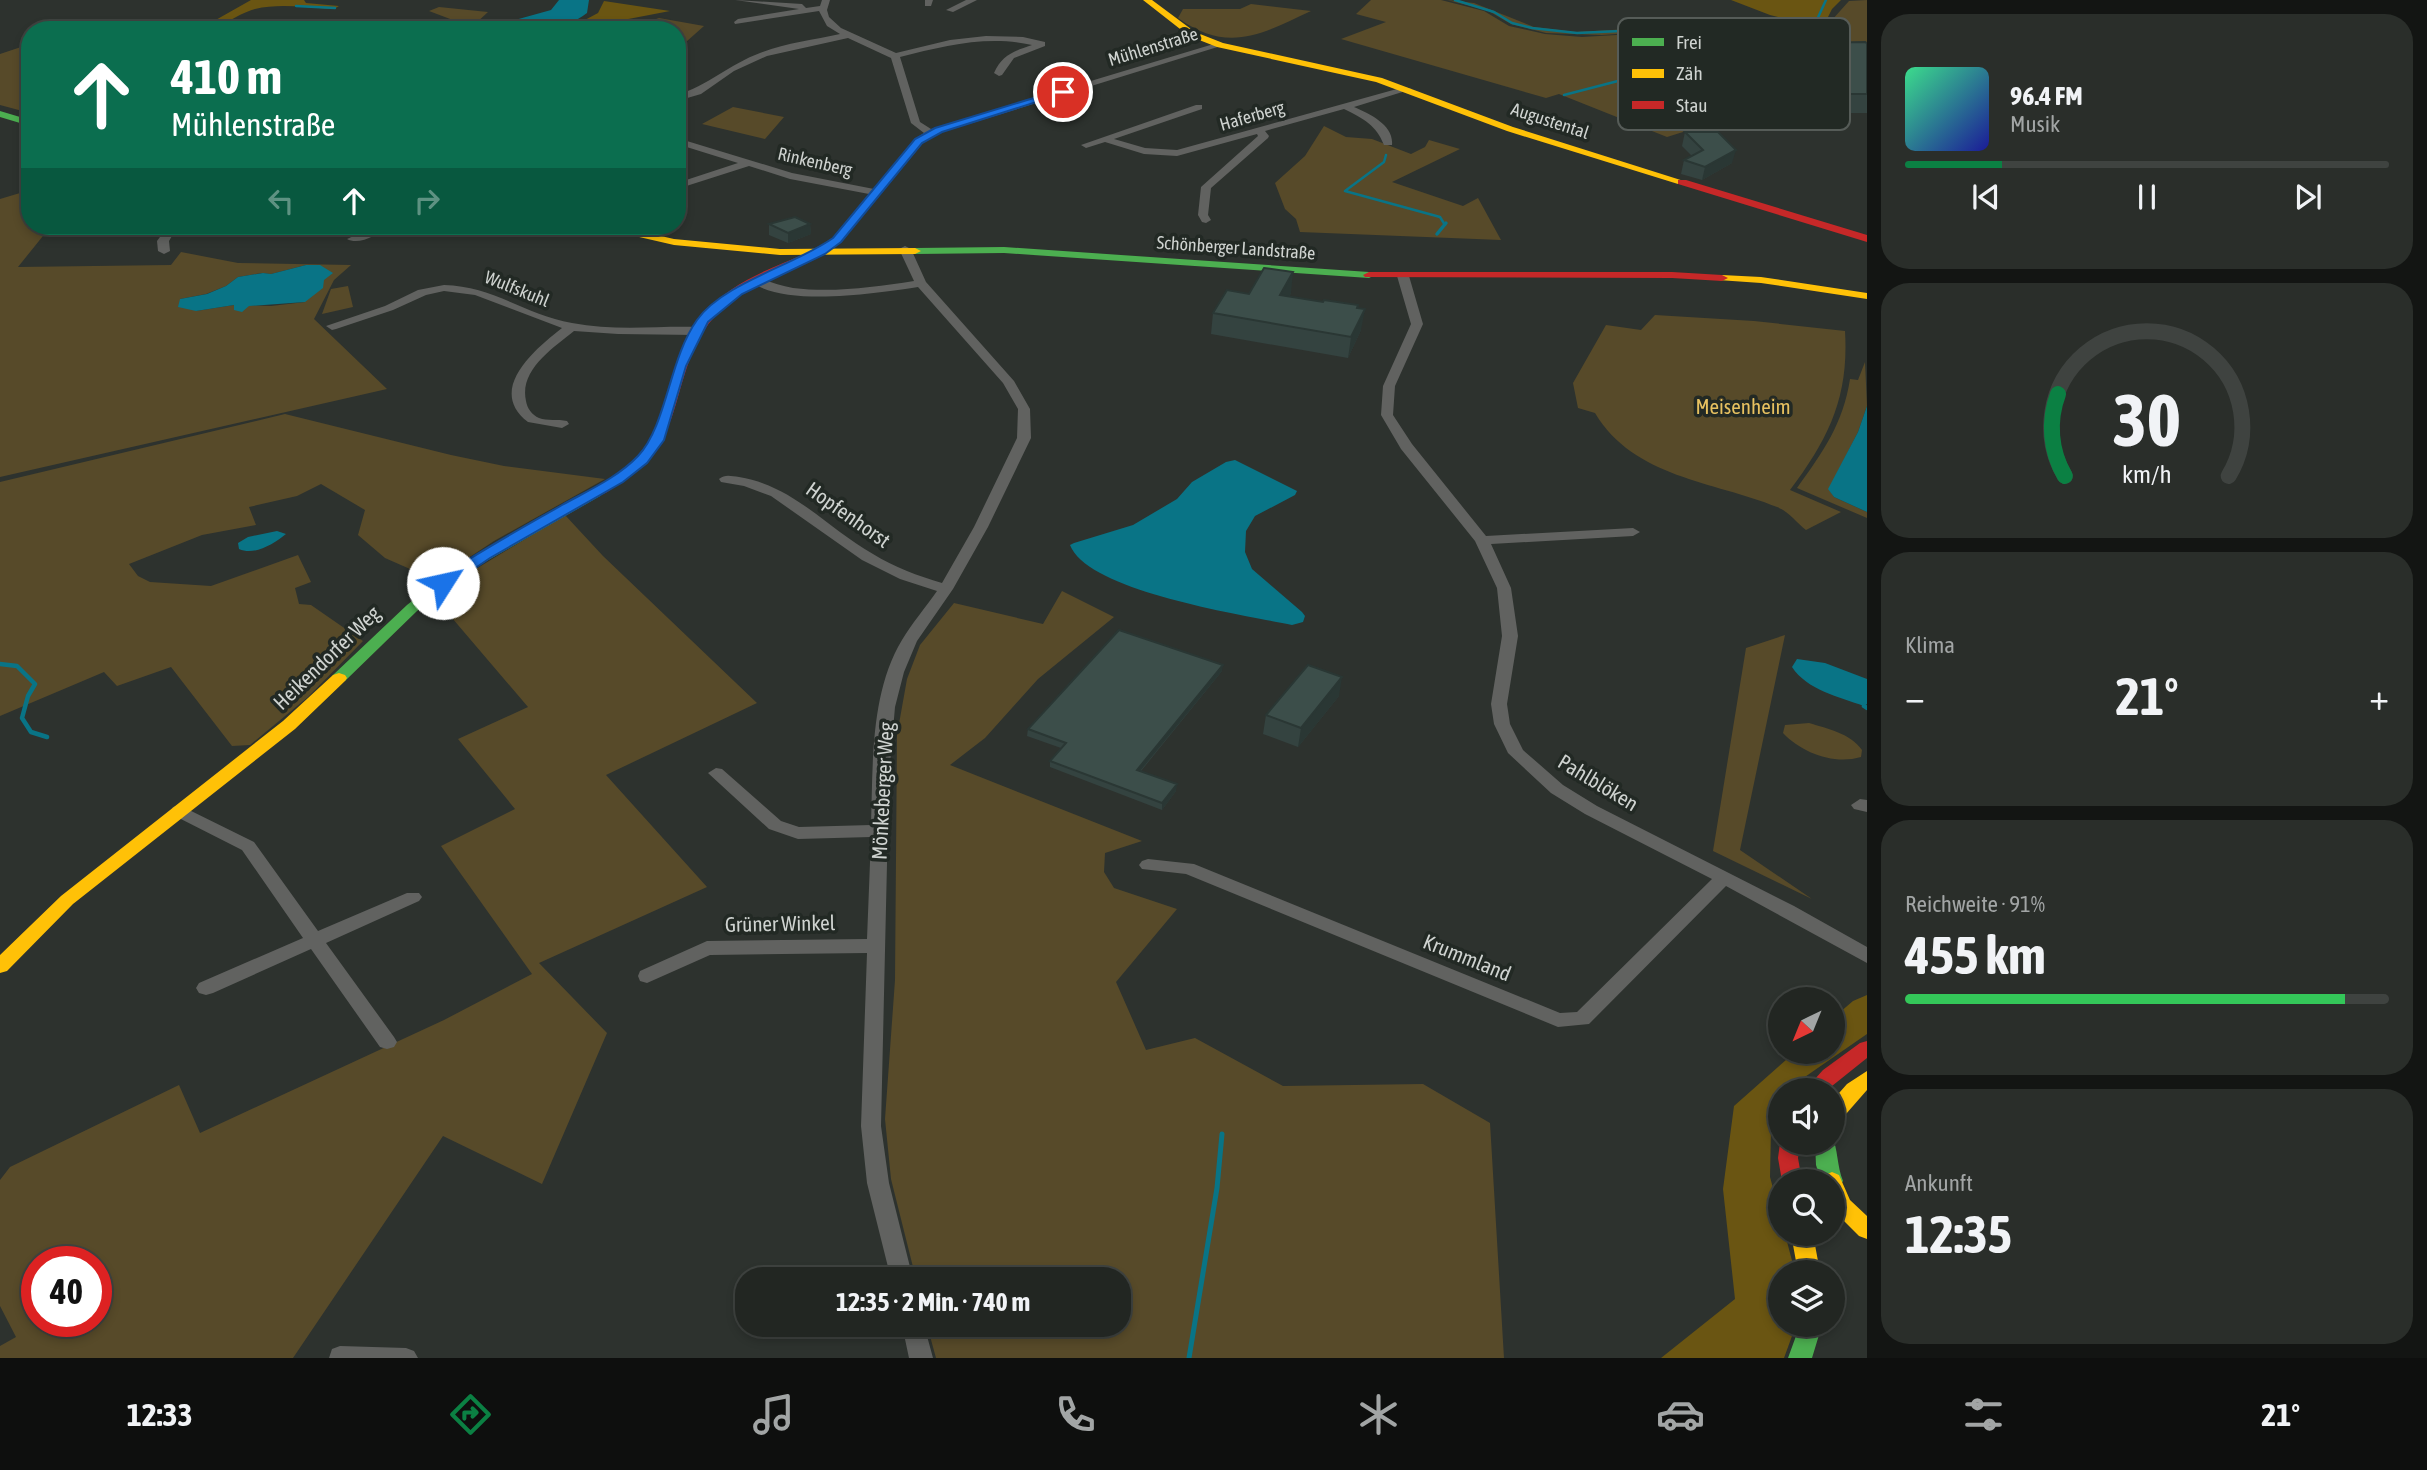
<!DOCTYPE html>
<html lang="de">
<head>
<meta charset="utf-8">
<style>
  :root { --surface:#222622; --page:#2a2e2a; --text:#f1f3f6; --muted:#a2a5a5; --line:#3f4340; --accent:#0b8043 }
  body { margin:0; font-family:"Asap Condensed",sans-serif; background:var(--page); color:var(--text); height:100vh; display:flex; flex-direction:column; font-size:26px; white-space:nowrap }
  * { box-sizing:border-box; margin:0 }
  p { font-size:23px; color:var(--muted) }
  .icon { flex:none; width:38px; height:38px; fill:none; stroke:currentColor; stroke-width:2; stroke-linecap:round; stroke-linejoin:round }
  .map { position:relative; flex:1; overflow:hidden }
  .sheet { display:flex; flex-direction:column; gap:14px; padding:14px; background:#131513; width:560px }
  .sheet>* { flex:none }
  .top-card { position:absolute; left:21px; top:21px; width:665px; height:214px; border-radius:28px; box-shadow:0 4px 10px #0003,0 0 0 2px var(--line); background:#0b6e4f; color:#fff; overflow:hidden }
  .needle { width:46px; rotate:223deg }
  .buttons { position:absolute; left:1768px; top:987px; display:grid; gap:14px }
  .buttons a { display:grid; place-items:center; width:77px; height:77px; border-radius:50%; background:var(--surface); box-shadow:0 4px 10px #0003,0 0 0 2px var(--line); font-size:35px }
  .speed { position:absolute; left:21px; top:1246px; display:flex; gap:14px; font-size:35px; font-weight:700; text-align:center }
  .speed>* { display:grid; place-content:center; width:91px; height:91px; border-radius:50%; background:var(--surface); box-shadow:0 4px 10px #0003,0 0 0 2px var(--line); line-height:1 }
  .speed .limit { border:10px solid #d22; background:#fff; color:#111 }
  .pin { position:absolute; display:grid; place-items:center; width:60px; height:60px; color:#fff; margin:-30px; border:4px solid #fff; border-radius:50%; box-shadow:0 2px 7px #0007 }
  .me { position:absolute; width:77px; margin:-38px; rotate:55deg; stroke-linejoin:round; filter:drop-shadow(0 0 5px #0008) }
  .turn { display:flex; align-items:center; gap:24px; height:147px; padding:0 35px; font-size:32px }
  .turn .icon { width:91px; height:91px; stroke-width:2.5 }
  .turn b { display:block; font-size:49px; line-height:60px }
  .lanes { display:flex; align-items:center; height:66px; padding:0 35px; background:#0003; justify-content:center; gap:35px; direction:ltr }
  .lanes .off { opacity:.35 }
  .big { font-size:52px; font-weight:700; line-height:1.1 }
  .sheet .widget { flex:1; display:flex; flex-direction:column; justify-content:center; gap:10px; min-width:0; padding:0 24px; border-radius:28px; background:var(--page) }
  .sheet .dial { align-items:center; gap:0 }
  .dial svg { height:182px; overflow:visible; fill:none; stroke:var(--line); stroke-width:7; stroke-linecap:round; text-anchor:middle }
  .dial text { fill:var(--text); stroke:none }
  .song { display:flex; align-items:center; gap:21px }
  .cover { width:84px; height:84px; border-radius:10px; background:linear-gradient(135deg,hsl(150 70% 55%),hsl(240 70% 35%)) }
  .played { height:7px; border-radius:4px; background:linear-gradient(90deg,var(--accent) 20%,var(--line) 20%) }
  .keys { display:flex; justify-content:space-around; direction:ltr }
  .heat { display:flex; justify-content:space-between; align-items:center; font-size:38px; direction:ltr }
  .charge { height:10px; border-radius:5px; background:linear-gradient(90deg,#34c759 91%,var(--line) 0) }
  .trip { position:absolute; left:735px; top:1267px; width:396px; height:70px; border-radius:28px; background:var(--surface); box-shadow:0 4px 10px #0003,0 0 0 2px var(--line); font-weight:700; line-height:70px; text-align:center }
  .tab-bar { display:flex; height:112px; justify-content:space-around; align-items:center; background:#0e0f0e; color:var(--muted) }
  .tab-bar .icon { width:49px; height:49px }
  .tab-bar .current { color:var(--accent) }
  .tab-bar b { font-size:32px; color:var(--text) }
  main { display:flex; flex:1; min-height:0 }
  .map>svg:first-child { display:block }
  .green { fill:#574a29; fill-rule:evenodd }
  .forest { fill:#6a5512 }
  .water { fill:#097486 }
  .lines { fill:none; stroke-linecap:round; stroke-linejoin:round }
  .stream-far3 { stroke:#097486; stroke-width:2.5 }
  .stream-far2 { stroke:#097486; stroke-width:3.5 }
  .stream-far1 { stroke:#097486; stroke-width:4.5 }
  .stream { stroke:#097486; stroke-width:5 }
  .street { fill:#616260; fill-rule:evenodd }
  .fast { fill:#4caf50; fill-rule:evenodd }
  .slow { fill:#ffc107; fill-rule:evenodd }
  .jam { fill:#c62828; fill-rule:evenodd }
  .wall { fill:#344340 }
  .shaded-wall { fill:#2a3734 }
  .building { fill:#3c4e4a; stroke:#2a3734; stroke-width:2 }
  .route { fill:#1a73e8; stroke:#114b97; stroke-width:2 }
  .labels { text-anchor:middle; stroke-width:7; stroke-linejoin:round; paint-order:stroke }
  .far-street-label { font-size:18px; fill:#cfd3d0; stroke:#222924 }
  .park-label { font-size:21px; fill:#e7c160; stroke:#222924 }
  .street-label { font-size:21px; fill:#cfd3d0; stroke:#222924 }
  .key { fill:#222924; stroke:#565c58; stroke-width:2 }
  .key-label { font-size:19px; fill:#cfd3d0 }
</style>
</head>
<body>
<main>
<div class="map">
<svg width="1867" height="1358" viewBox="0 0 1867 1358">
  <rect width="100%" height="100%" fill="#2d322e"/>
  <!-- green -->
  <path class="green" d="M1371 0H1441L1484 11 1509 26 1545 34 1582 37 1685 31 1743 51 1802 92 1782 101 1667 137 1559 94 1546 98 1341 39 1386 22 1356 14Z
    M1447 0 1474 3 1534 27 1576 32 1683 26 1742 45 1803 23 1827 19 1809 32 1747 50 1685 29 1602 35 1546 33 1511 24 1487 10Z
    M1867 0V59L1805 38 1823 30 1849 1Z
    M1251 4 1311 11C1262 34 1228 54 1178 18L1183 9H1240Z
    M439 7 488 12 474 25H466L429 11Z
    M659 18 704 26 677 50V30H635L639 25Z
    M30 44V113L0 105V54Z
    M733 107 784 117 765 139 702 124Z
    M1324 126 1346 137 1372 139 1411 154 1425 147 1429 140 1460 149 1392 182 1463 206 1478 198 1501 240 1300 232 1296 219 1285 209 1275 183 1305 156Z
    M30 190V226H51L18 267 171 265 181 252 238 263 351 265 334 280 314 319 387 389 0 477V199ZM306 265 305 302 271 306 234 305 196 311 180 299 206 294 226 286 238 277 262 273 271 274Z
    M348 286 353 307 322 314 331 289Z
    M1655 315 1754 321 1845 331C1849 397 1829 438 1790 490L1841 512 1806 530C1797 523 1788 511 1777 507 1713 481 1634 478 1595 413L1578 408 1573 383 1606 325 1641 330Z
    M1865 362 1867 406 1858 432 1829 489 1834 497 1867 512V518L1797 488C1823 452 1843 424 1850 379L1858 380Z
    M285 414 451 455 504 466 605 479 494 541 435 580 385 558 358 535 365 510 321 484 297 496 249 507 256 525 202 535 129 564 138 576 150 582 211 586 298 555 311 582 295 588 299 604 311 605 363 641 308 697 250 745 232 746 171 667 117 686 104 672 0 716V482Z
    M565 515 603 556 757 703 606 775 707 887 539 963 607 1033 542 1184 443 1136 293 1358H0V1346L16 1337 0 1306V1180L10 1167 179 1085 200 1133 444 1020 532 974 441 846 515 809 458 739 528 707 435 598 466 575ZM37 1262H96V1321H37Z
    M1062 591 1114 617 1038 679 985 738 950 765 1142 841 1105 853 1104 872 1114 888 1177 909 1116 982 1146 1050 1195 1038 1283 1086 1423 1084 1490 1123 1504 1358H936L927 1325H1118V1279H916L891 1179 885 1119 895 980 897 735 907 679 920 645 954 603 1043 624Z
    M1785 635 1740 850 1812 899 1713 851 1746 648Z
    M1809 723C1828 729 1850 733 1862 750L1861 757C1834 765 1802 753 1783 733L1785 725Z"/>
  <!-- forest -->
  <path class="forest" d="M251 0H304L306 3 339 6 334 9C309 8 280 3 255 9 233 15 223 30 198 30Z
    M1731 0H1841L1832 9 1827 19 1803 23 1770 15Z
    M604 1 670 11 618 21 598 30H566L598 13Z
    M1867 995V1034L1799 1081 1794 1090H1780V1114L1771 1129 1770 1177 1780 1214V1234H1785L1795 1272H1780V1325H1796L1784 1358H1661L1735 1299 1723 1189 1734 1106 1795 1052H1832V1019L1853 1001Z"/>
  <!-- water -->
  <path class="water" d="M559 0H589L587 13C567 29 538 33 515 20L551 10Z
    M306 265H320L333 273 324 280 323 288 305 302 249 306 242 312 234 310V305L196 311 178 307 180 299 207 294 226 286 238 277 263 273 271 274Z
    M1867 406V512L1834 497 1828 489 1858 432Z
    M1235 460 1297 491 1295 495 1255 516 1246 531 1245 552 1252 569 1302 612 1305 616 1303 622 1292 625C1245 615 1088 592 1070 545L1074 543 1133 525 1177 499 1192 482 1226 462Z
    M277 531 286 534C274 544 254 556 239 549L238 543 248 537Z
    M1797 659 1825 663 1867 679V704L1864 706C1839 697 1807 690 1792 667Z"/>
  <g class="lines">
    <!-- stream-far3 -->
    <path class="stream-far3" d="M1455 0 1494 12 1512 23 1532 28 1577 33 1685 28 1745 48
      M296 6 335 8
      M1564 95 1722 54 1815 24 1826 0
      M1386 155 1384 162 1345 191 1440 217 1445 225"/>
    <!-- stream-far2 -->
    <path class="stream-far2" d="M1437 234 1446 223"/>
    <!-- stream-far1 -->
    <path class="stream-far1" d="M0 664 17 666 35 684 28 696 22 718 31 732 47 737
      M1864 706 1867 708"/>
    <!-- stream -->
    <path class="stream" d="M1189 1358 1217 1188 1222 1134"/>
    <!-- street -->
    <path class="street" d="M735 0 802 4 806 8 820 6 822 0H830L827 10 829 17 841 28 896 53 950 40 986 36 1023 37 1045 42V46L1014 58 1002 75 999 76 994 73C1002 55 1014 51 1032 45 987 35 944 46 900 57L920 122 931 129 1217 43 1224 45 933 135 923 143 841 242 821 255 815 252 817 250 833 238 869 194 790 179 749 166 677 189V183L738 163 677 144V138L792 173 874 189 915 139 924 133 911 123 891 58 848 38 767 56 734 71 701 94 677 101V95C707 86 730 64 760 53 785 43 814 40 840 34L827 26 819 11 735 24 734 22 738 19 799 9Z
      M925 0H933L931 6H925Z
      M966 0H977L953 12 946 10Z
      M306 19 388 27 392 30H359L306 25C297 25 290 30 280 30L295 20Z
      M1404 87 1412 89 1354 107C1370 114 1394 125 1392 145H1384C1376 125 1364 119 1344 109L1265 131 1269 136 1268 138 1211 188 1208 215 1211 220 1206 223 1202 222 1198 215 1201 187 1258 136 1257 134 1177 156 1144 154 1105 142 1086 148 1081 145 1196 105H1202V109L1114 139 1145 148 1177 150Z
      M168 226H178L169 241 170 251 164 254 158 251 157 241Z
      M376 226H388C379 234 359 246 347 239Z
      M905 246 911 249 926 282 1014 381 1030 409 1031 438 988 527 953 589 917 641 904 672 895 707 889 776 881 1126 889 1183 913 1279H891L867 1183 861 1126 867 953 710 955 647 983 640 981 638 976 640 971 707 941 867 939 871 837 798 839 769 829 708 773 716 768 722 769 781 821 799 827 871 825C873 765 870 693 902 640 912 623 926 607 937 591L900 579 862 560 771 496 744 486 721 482 719 479C725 474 731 476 739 477 794 486 827 528 873 554 894 567 918 576 942 583L974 527 1017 438 1018 409 1003 383 918 287C877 293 784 308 750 281L756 278C769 281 780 286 793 288 833 293 875 287 914 281L899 249Z
      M1403 273 1409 276 1423 324 1395 386 1393 415 1412 444 1486 536 1633 528 1640 532 1633 536 1491 544 1511 588 1518 636 1507 704 1510 724 1523 750 1563 785 1597 806 1794 906 1867 947V963L1726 886 1589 1024 1558 1027 1186 874 1142 869 1139 865 1142 861 1148 859 1194 864 1560 1013 1577 1012 1712 879 1585 814 1551 793 1508 753 1494 724 1491 704 1502 636 1497 588 1475 541 1401 449 1381 415 1383 386 1411 324 1397 276Z
      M444 285C493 286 526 315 572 323 613 331 655 326 696 327L702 331 696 335 618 334 574 331C553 348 519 370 526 401 527 408 532 415 539 418 547 421 558 419 567 421L569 424 562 428 528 422C486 390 535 349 562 328L475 295 444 291 426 295 393 310 336 329 332 330 326 326 385 306 418 290Z
      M1860 799 1867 800V812L1854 809 1851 805Z
      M179 805 254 842 318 931 407 893H419L422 897 419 901 326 943 394 1037 397 1042 394 1047 387 1049 380 1047 311 949 213 993 206 995 199 993 196 988 199 983 303 938 242 850 173 815 170 811 173 807Z
      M902 1325H924L933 1358H909Z
      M340 1346 406 1348 414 1351 418 1358H329L332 1349Z"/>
    <!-- fast -->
    <path class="fast" d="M0 111 30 120V126L0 117Z
      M1004 247 1369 272 1375 275 1369 278 1004 253 915 254 909 251 915 248Z
      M595 489 602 493 600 496 462 575 417 611 345 681H333L331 678 333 675 407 605 452 569Z
      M1832 1137C1838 1148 1837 1167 1843 1181L1839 1187 1832 1189V1181H1821L1816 1165 1815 1143H1832Z
      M1800 1325H1822L1812 1358H1788Z"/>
    <!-- slow -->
    <path class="slow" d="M1143 0H1152L1195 32 1223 43 1382 78 1513 127 1687 182 1678 184 1507 131 1376 82 1217 47 1189 36Z
      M599 226H617L674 239 780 249 915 248 921 251 915 254 780 255 674 245 600 228Z
      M1722 275 1761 277 1867 293V299L1761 283 1718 280V276Z
      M339 673 345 675 347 678 345 681 295 729 73 904 7 971 0 973V955L61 896 283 721 333 675Z
      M1867 1071V1090L1839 1122 1832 1124V1101L1847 1084Z
      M1832 1172 1839 1175 1850 1200 1867 1216V1239L1859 1236 1834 1211 1832 1181H1821L1825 1175Z
      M1791 1234H1813L1820 1272H1798Z"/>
    <!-- jam -->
    <path class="jam" d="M1678 180H1686L1867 235V242L1678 184Z
      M808 253 818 255C809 263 795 266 784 271 753 285 722 302 703 332 669 389 685 442 619 484 610 490 601 498 590 496L588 493 590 490C610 479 631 467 645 448 673 407 672 354 703 315 729 283 771 268 808 253Z
      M1369 272H1672L1722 275 1728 278 1722 281 1672 278 1365 277 1363 275Z
      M1867 1041V1058L1827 1090H1805L1823 1070 1860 1043Z
      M1780 1143H1800L1798 1158 1802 1181H1782L1778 1158Z"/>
  </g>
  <!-- wall -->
  <path class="wall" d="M1816 43H1867V113H1841L1814 88 1816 81 1797 67 1802 49 1815 48Z
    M1685 132 1732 163 1702 180 1681 174 1684 160 1692 156 1682 146Z
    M769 224H810L811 234 788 243 769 235Z
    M1291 293 1289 297 1323 302 1358 305 1361 330 1348 358 1211 334 1213 313 1249 294Z
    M1222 671 1141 771 1176 791 1162 810 1050 767V761L1061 748 1027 736 1028 729Z
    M1339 696 1298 747 1263 734 1266 715Z"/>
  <!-- shaded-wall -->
  <path class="shaded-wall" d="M1736 150 1732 163 1702 180 1705 167Z
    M810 224 811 234 788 243V233Z
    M1293 272 1291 293 1278 316 1280 295Z
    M1365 309 1361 330 1348 358 1351 337Z
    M1223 665 1222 671 1136 776 1137 770Z
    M1342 677 1339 696 1298 747 1301 728Z
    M1177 784 1176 791 1162 810V803Z"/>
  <!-- building -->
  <path class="building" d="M1865 42 1867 43V94H1846L1819 69H1830L1802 49 1822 48 1816 43Z
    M1685 132H1718L1736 150 1705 167 1684 160 1703 150Z
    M795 217 810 224 788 233 769 224Z
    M1264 268 1293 272 1280 295 1323 302 1324 300 1358 305 1357 308 1365 309 1351 337 1213 313 1227 290 1249 294Z
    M1119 630 1223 665 1137 770 1177 784 1162 803 1050 761 1066 743 1028 729Z
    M1308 665 1342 677 1301 728 1266 715Z"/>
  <!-- route -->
  <path class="route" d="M1060 90 1068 92 942 132 922 143 841 242 825 254 742 294 708 322 686 366 664 440 647 463 623 482 490 558 449 586H438L436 583 438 579C478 552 520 529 562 505 587 491 617 478 638 456 667 425 669 359 697 320 723 283 795 265 833 238L915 139 935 128Z"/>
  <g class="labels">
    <!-- far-street labels -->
    <g class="far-street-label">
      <text transform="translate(1153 47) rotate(-17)" y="6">Mühlenstraße</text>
      <text transform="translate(1252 116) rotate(-16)" y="6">Haferberg</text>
      <text transform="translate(1550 121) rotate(18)" y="6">Augustental</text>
      <text transform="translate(815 162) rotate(13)" y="6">Rinkenberg</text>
      <text transform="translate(1236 248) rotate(4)" y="6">Schönberger Landstraße</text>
      <text transform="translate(517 289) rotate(22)" y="6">Wulfskuhl</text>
    </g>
    <!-- park labels -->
    <g class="park-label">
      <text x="1743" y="414">Meisenheim</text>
    </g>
    <!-- street labels -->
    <g class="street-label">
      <text transform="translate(848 515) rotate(35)" y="7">Hopfenhorst</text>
      <text transform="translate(327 658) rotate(-44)" y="7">Heikendorfer Weg</text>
      <text transform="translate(1598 783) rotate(31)" y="7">Pahlblöken</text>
      <text transform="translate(883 791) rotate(-87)" y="7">Mönkeberger Weg</text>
      <text transform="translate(780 924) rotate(-1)" y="7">Grüner Winkel</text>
      <text transform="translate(1467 958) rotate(22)" y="7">Krummland</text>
    </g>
  </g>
  <!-- legend -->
  <rect x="1618" y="18" width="232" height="112" rx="10" class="key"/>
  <rect x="1632" y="38" width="32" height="8" fill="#4caf50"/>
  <rect x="1632" y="69" width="32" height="9" fill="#ffc107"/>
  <rect x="1632" y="101" width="32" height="8" fill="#c62828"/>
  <g class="key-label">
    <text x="1676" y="49">Frei</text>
    <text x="1676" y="80">Zäh</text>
    <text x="1676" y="112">Stau</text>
  </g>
</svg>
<div class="buttons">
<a><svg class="needle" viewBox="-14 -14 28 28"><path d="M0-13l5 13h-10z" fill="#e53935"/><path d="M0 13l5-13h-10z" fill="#a2a5a5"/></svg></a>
<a><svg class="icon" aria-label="sound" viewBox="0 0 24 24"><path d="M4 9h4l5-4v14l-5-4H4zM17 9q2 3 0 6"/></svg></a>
<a><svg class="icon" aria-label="search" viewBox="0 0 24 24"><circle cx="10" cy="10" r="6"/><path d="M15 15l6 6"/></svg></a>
<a><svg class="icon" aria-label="layers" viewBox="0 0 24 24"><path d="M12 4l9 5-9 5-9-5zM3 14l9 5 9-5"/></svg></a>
</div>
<div class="speed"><div class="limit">40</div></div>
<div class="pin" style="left:1063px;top:92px;background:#d93025"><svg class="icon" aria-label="arrive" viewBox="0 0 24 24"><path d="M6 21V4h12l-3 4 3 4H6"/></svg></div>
<svg class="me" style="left:443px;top:583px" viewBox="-20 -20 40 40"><circle r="19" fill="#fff"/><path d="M0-13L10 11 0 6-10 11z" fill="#1a73e8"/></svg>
<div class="trip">12:35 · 2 Min. · 740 m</div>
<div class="top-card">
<div class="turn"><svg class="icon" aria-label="ahead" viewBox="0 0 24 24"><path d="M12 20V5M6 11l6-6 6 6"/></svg><div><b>410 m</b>Mühlenstraße</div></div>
<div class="lanes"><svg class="icon off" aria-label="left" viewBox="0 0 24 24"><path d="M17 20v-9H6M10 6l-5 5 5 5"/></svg><svg class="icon" aria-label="ahead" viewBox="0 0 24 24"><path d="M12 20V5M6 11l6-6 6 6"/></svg><svg class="icon off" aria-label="right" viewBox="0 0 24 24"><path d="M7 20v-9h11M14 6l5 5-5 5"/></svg></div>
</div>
</div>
<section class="sheet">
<div class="widget">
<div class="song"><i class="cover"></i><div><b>96.4 FM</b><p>Musik</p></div></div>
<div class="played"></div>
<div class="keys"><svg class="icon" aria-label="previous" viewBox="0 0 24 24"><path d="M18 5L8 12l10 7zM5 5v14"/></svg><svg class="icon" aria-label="pause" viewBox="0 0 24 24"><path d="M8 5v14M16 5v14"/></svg><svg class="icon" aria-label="next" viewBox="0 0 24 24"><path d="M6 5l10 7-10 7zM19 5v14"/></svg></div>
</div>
<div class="widget dial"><svg viewBox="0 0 100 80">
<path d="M14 69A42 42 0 1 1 86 69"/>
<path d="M14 69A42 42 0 0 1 11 33" stroke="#0b8043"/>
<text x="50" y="56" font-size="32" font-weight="700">30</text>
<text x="50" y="72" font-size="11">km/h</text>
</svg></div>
<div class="widget"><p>Klima</p>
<div class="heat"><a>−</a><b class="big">21°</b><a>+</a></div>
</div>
<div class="widget"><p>Reichweite · 91%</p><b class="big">455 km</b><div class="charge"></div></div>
<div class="widget"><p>Ankunft</p><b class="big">12:35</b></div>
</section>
</main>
<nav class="tab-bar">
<b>12:33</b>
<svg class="icon current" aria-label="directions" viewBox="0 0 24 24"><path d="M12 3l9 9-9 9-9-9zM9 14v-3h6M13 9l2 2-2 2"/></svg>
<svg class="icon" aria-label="music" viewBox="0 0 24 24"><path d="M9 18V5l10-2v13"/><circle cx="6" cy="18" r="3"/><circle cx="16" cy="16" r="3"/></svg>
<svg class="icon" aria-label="phone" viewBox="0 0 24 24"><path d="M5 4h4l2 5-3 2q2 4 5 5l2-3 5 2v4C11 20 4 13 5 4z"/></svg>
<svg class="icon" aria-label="climate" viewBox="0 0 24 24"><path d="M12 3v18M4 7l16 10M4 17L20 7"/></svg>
<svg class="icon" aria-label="car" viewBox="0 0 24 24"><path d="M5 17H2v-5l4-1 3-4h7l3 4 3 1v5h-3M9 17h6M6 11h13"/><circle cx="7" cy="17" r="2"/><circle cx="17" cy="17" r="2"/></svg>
<svg class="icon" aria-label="filters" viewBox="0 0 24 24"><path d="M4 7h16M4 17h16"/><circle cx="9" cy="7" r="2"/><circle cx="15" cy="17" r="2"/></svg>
<b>21°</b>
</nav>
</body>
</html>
